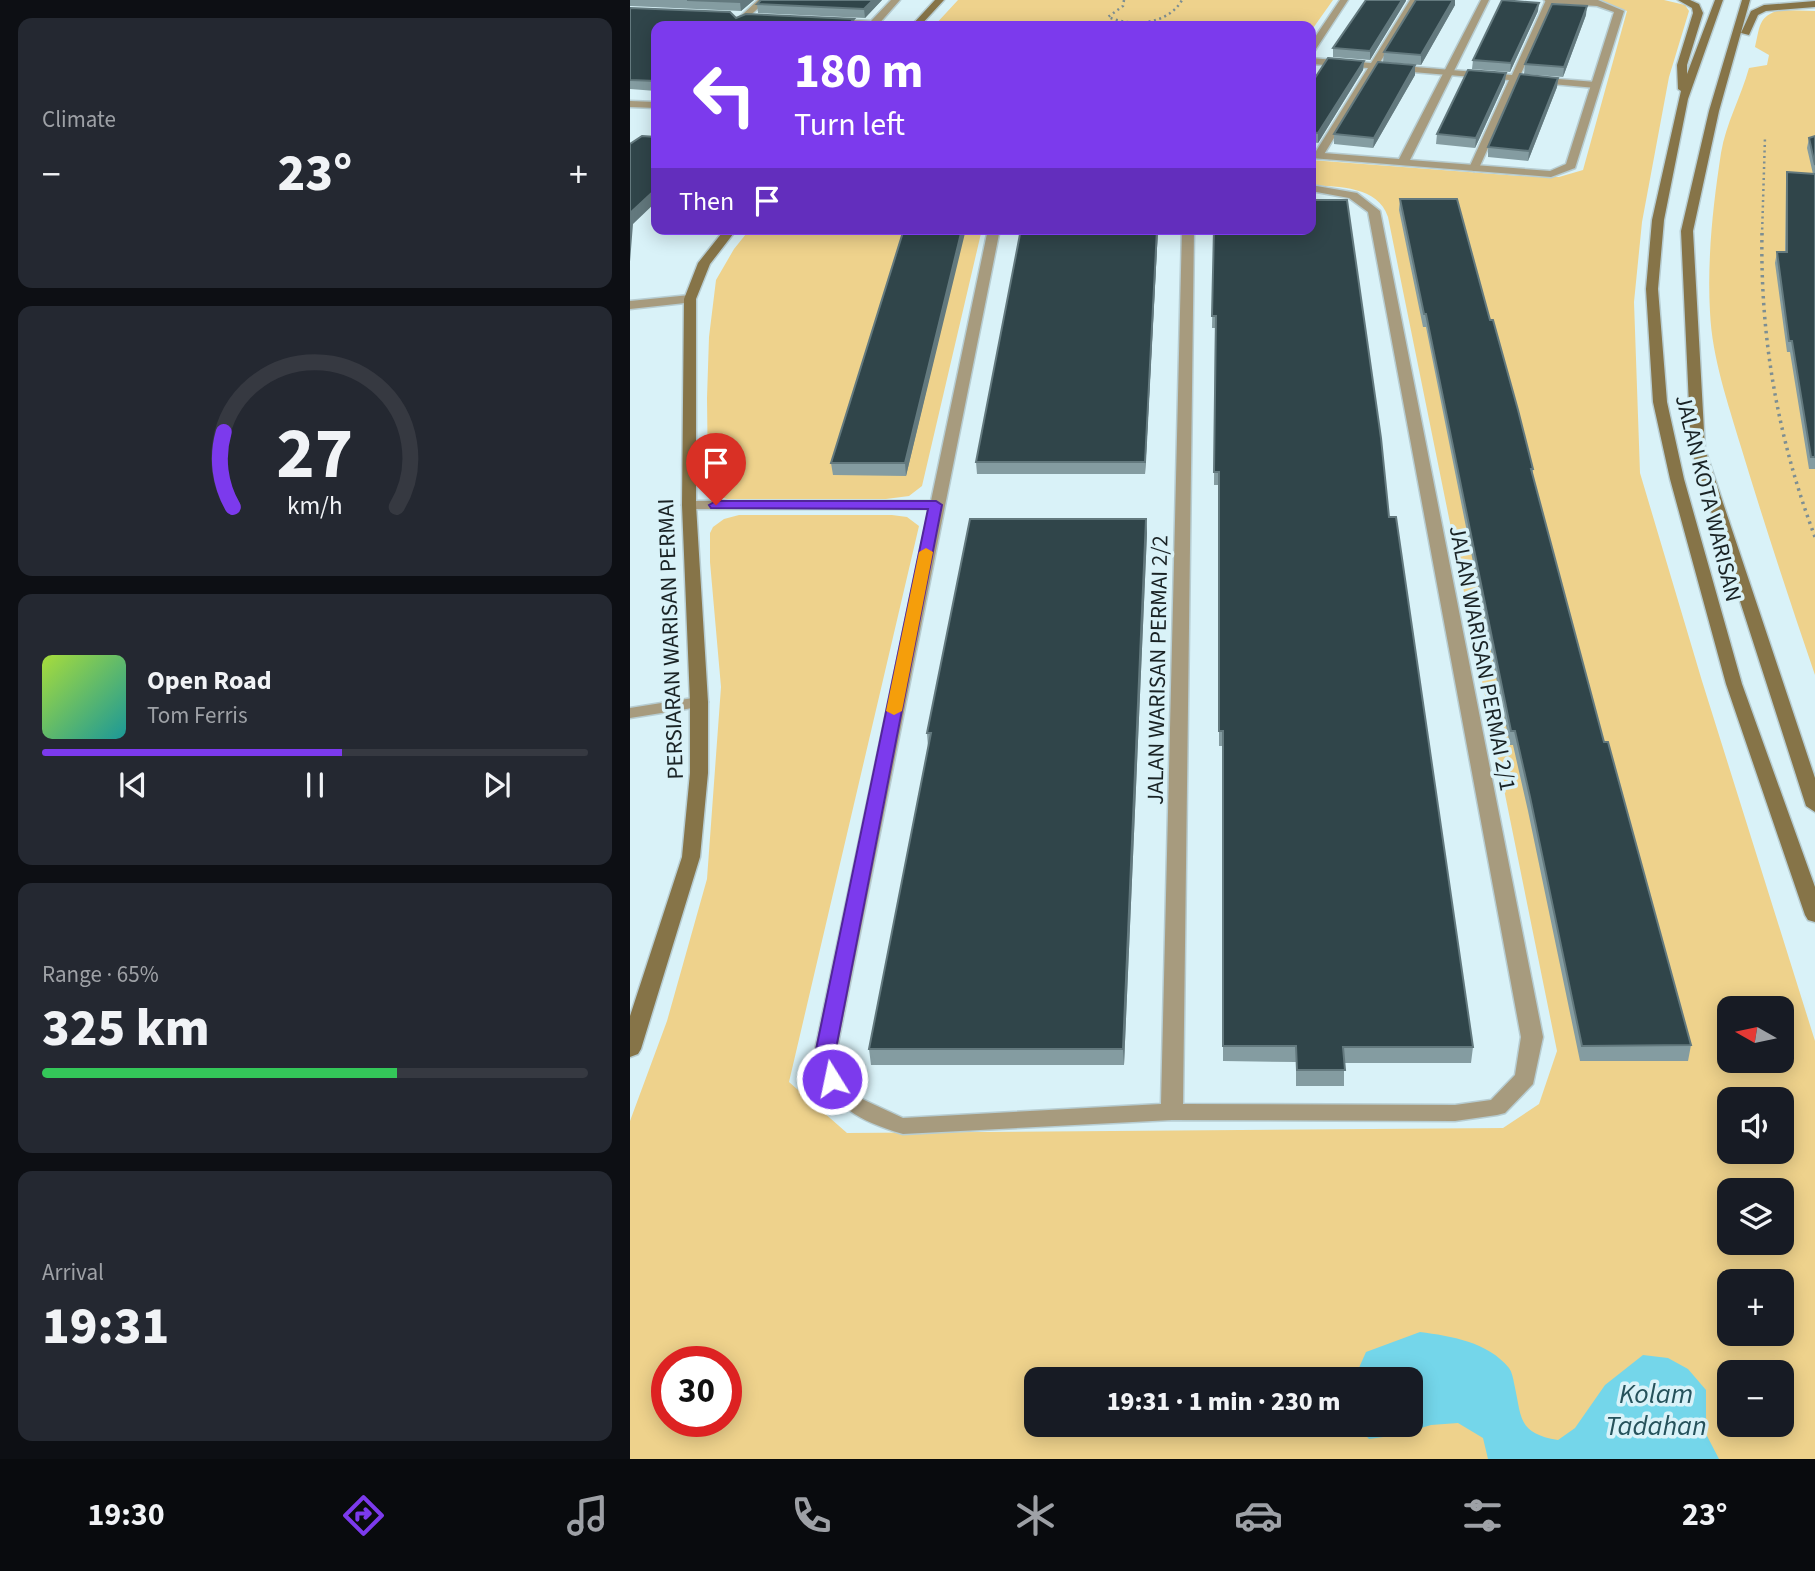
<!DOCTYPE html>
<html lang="en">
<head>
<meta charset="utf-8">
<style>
  :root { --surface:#171b24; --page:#242831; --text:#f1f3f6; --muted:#9ea1a6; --line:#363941; --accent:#7c3aed }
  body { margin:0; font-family:"Source Sans 3",sans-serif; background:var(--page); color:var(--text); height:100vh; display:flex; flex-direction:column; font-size:26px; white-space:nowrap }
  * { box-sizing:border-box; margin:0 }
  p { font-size:23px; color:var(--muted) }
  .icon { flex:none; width:38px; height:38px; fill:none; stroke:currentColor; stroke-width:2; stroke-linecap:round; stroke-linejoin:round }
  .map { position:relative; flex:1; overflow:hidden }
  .side { display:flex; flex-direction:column; gap:18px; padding:18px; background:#0d0f14; width:630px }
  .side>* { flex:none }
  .hud { position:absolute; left:21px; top:21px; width:665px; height:214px; border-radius:14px; box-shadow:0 4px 18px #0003; background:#7c3aed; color:#fff; overflow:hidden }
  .needle { width:46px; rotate:279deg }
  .tools { position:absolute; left:1087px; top:996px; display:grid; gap:14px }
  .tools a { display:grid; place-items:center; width:77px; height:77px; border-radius:14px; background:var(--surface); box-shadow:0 4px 18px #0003; font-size:35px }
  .speed { position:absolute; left:21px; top:1346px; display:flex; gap:14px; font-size:35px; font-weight:700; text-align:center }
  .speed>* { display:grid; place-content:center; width:91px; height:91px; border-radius:50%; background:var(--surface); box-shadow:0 4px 18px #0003; line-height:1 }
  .speed .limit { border:10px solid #d22; background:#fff; color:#111 }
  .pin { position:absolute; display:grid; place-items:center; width:60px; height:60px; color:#fff; margin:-72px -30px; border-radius:50% 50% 50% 0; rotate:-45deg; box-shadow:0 0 7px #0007 }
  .pin .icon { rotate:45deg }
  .me { position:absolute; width:77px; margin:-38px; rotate:350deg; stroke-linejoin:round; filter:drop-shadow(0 0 5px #0008) }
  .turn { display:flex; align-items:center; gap:24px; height:147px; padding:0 28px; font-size:32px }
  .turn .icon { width:91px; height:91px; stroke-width:2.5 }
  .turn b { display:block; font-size:49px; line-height:60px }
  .then { display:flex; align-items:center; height:66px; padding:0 28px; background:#0003; gap:14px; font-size:26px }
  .big { font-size:52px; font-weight:800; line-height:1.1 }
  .side .widget { flex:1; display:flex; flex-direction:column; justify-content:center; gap:10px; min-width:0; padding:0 24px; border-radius:14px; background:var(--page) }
  .side .dial { align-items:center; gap:0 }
  .dial svg { height:182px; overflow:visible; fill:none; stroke:var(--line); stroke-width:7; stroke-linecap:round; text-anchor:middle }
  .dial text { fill:var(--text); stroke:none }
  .song { display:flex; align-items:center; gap:21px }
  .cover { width:84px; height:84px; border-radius:10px; background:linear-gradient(135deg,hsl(80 70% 55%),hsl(180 70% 35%)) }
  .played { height:7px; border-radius:4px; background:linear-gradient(90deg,var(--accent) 55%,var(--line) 55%) }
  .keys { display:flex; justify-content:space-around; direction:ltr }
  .heat { display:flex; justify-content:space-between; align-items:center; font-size:38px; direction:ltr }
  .charge { height:10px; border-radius:5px; background:linear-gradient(90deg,#34c759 65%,var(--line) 0) }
  .trip { position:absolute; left:394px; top:1367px; width:399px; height:70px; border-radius:14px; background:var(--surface); box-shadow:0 4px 18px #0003; font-weight:800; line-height:70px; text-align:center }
  .menu { display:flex; height:112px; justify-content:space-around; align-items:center; background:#090b0e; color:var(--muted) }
  .menu .icon { width:49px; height:49px }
  .menu .current { color:var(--accent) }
  .menu b { font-size:32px; color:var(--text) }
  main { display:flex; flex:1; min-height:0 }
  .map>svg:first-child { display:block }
  .green { fill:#eed28c; fill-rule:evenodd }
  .water { fill:#74d6ea }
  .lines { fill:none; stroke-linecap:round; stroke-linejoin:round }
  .lane-casing { stroke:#b7cdd2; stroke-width:3 }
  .street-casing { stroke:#b7cdd2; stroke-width:3 }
  .secondary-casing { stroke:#b7cdd2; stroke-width:3 }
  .path-far1 { stroke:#7d8e92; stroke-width:2.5; stroke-dasharray:2 3.5; stroke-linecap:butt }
  .path { stroke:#7d8e92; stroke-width:3.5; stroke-dasharray:2.5 4.5; stroke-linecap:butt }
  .lane { fill:#a79b7e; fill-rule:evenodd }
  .street { fill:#a79b7e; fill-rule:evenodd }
  .secondary { fill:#867448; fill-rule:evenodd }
  .wall { fill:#849ca1 }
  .shaded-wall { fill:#63797e }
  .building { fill:#30454a; stroke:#63797e; stroke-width:2 }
  .route { fill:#7c3aed; stroke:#51269a; stroke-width:2 }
  .slow { fill:#f59e0b }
  .labels { text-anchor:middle; stroke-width:7; stroke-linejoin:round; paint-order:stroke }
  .street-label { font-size:23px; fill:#1a2325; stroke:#d9f2f8 }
  .near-water-label { font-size:28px; font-style:italic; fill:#26525b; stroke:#d9f2f8 }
</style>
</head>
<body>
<main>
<section class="side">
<div class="widget"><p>Climate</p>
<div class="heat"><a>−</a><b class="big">23°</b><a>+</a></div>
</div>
<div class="widget dial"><svg viewBox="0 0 100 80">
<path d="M14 69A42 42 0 1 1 86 69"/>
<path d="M14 69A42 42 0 0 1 10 36" stroke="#7c3aed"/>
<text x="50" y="56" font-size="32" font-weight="700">27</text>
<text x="50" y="72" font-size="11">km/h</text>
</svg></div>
<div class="widget">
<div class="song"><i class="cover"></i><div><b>Open Road</b><p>Tom Ferris</p></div></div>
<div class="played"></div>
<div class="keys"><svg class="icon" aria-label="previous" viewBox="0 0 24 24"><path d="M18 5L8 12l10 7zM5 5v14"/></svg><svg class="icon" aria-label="pause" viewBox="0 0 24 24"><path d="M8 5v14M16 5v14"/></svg><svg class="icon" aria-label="next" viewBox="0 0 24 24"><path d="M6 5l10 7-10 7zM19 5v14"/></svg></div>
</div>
<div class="widget"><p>Range · 65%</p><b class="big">325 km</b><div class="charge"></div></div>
<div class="widget"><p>Arrival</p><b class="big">19:31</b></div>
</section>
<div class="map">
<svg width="1185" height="1459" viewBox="0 0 1185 1459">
  <rect width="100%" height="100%" fill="#d9f2f8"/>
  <!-- green -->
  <path class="green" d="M328 0H703L681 31V26H304Z
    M945 0H1034L1055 5 1059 11 1039 77 1012 222 1004 302 1010 473 1072 681 1185 1041V1459H0V1121L37 1021 77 879 91 687 80 562V533L83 527 94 519 109 515H262L277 517 289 526 159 1082 217 1133 873 1128 909 1104 927 1051 758 217C748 186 709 187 681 185V160L890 176 929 177 953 170 997 11 972 2ZM1099 1008H1152V1060H1099ZM1099 1099H1152V1152H1099ZM1099 1190H1152V1242H1099ZM1099 1281H1152V1334H1099ZM37 1362H96V1421H37ZM1099 1372H1152V1424H1099ZM406 1379H780V1424H406Z
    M1150 10 1185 11V675C1159 599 1134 523 1111 447 1098 403 1082 358 1080 312 1077 260 1083 205 1091 153 1096 123 1111 97 1119 68L1137 65 1139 55 1125 47C1130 27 1128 16 1150 10Z
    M120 229H352L292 486 279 496 256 499H97L84 495 78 483 77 398 79 337 86 280 104 249Z"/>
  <!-- water -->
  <path class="water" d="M790 1332C821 1336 858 1342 879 1368 882 1372 883 1378 884 1383 892 1418 887 1433 928 1440L945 1428 975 1385 1013 1355 1038 1358 1058 1369 1076 1390V1434L1089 1459H858L853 1438 828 1423 801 1425 768 1435 739 1439 726 1425 780 1424V1379H724L736 1352Z"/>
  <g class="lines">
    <defs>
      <path id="lane" d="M780 0H788L749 64 882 75 916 0H924L890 76 966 82 970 85 966 88 888 81 849 168 844 171 839 168 879 80 746 69 693 156 685 158 683 156 738 68 681 64V58L741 63Z"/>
      <path id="street" d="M128 0H137L109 26H100Z
        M261 0H270L247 26 203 25 198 22 203 19 241 21Z
        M710 0H718L684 52 681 53V43Z
        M851 0H859L780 160 920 171 936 164 984 12 967 6 918 3 914 0H968L994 11 945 168 921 177 681 158V152L769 159Z
        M0 101 26 102V108L0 107Z
        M681 185 727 193 750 211 913 1037 903 1084 875 1113 867 1115 825 1121 542 1120 273 1134C226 1120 207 1108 182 1064L299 509H59L52 505 59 501H301L358 229H370L204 1064 217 1083 232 1099 273 1118 531 1104 552 229H564L553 1104 825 1105 861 1100 885 1075 891 1037 738 212 719 198 681 191Z
        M60 295 64 296V302L0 309V301Z
        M69 697 75 698 78 702 75 706 0 718V708Z"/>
      <path id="secondary" d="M305 0H314L290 26H281Z
        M1048 0H1060L1069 4 1073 13 1057 65V74L1085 0H1093L1058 99 1034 220 1028 289 1037 402 1054 479 1112 684 1185 887V922L1178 920 1175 915 1096 684 1040 479 1023 402 1016 289 1022 220 1051 91 1048 89 1047 65 1063 13 1062 8Z
        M1112 0H1120L1089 111 1063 231 1075 449 1185 778V812L1176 806 1061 449 1051 231 1079 111Z
        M1185 1V7L1136 11 1128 15 1119 35 1111 33 1121 11 1134 5Z
        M95 229H107L80 264 66 299V505L78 702V773L70 857 11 1049 8 1054 0 1057V1016L52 857 60 773V702L52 505 54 299 68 263Z"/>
    </defs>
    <!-- lane casing -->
    <use href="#lane" class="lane-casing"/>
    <!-- street casing -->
    <use href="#street" class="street-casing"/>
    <!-- secondary casing -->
    <use href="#secondary" class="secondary-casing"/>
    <!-- path-far1 -->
    <path class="path-far1" d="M494 0 493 6 478 17C502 27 538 25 552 0
      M1132 235 1135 137"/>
    <!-- path -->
    <path class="path" d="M1132 233C1130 338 1148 439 1185 537"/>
    <!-- lane -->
    <use href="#lane" class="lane"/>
    <!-- street -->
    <use href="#street" class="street"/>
    <!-- secondary -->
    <use href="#secondary" class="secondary"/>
  </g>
  <!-- wall -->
  <path class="wall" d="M0 0H124L111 11 0 6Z
    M252 0 235 18 128 13 127 4Z
    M736 0H776L740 60 703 57V48Z
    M786 0H825V5L791 65 753 62 754 52Z
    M0 8 106 18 224 19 26 26V91L0 89Z
    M908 11 880 72 842 69 843 60Z
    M956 15 933 77 894 74 895 64Z
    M734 61 733 70 688 143 681 142V84Z
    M785 65V75L743 148 704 144V134Z
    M928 78 927 87 898 161 858 157V147Z
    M875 82 845 148 806 144 807 134Z
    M1185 136V469H1179L1160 352H1157L1145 263 1147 252H1155L1156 182 1157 172 1183 174 1177 148 1179 138Z
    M770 199 860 320 903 469 902 475 974 742 1061 1045 1058 1061H950L898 811 883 745H880L867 682 796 327H793L769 210Z
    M528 229 515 474H347L346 462Z
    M584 229 759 517 843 1047 841 1063H714V1086H666V1062L593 1061V746H589V485H584L585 328H582Z
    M323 278 276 476 203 475 201 463Z
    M516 519 517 533 494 1065H241L239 1049 298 747 297 733Z"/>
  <!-- shaded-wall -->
  <path class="shaded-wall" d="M113 0H124L111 11 110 2Z
    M243 0H252L235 18 234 9Z
    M772 0H776V1L740 60V51Z
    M823 0H825V5L791 65V55Z
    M909 3 908 11 880 72 881 63Z
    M957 6 956 15 933 77 934 67Z
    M224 19 225 26H217Z
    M734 61 733 70 688 143V133Z
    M785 65V75L743 148 744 138Z
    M876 73 875 82 845 148 846 138Z
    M928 78 927 87 898 161 899 151Z
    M26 189V202L3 224 0 262V213Z
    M332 229H336L276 476 275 463Z
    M527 229H528L515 474V462Z
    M516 519 517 533 494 1065 493 1049Z"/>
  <!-- building -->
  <path class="building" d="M57 0H113L110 2Z
    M131 0H243L234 9 127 4Z
    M736 0H772L740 51 703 48Z
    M786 0H823L791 55 754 52Z
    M872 0 909 3 881 63 843 60Z
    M922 4 957 6 934 67 895 64Z
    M0 8 100 12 106 18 116 14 224 19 217 26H26V81L0 80Z
    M698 58 734 61 688 133 681 132V84Z
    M748 62 785 65 744 138 704 134Z
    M838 70 876 73 846 138 807 134Z
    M890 74 928 78 899 151 858 147Z
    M12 136 26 137V189L0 213V219V144Z
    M1185 136V165L1179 138Z
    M1157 172 1185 174V457H1181L1162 341H1159L1147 252H1157Z
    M770 199H827L860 320H863L888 410 903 469H901L974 742H978L1061 1045 952 1046 900 797 885 731H881L796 314H794Z
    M681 200H717L751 438 759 517H766L843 1047H713L715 1070H667L666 1046H593V731H589V472H584L586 316H582L584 229H681Z
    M274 229H332L275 463H201Z
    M391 229H527L515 462H346Z
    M340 519H516L493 1049H239L301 733H297Z"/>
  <!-- route -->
  <path class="route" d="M86 501H306L312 505 203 1064 212 1079 209 1085 202 1087 196 1085 183 1064 298 509 81 508 79 505Z"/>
  <!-- slow -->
  <path class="slow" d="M296 548 303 552 272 711 264 715 256 711 289 552Z"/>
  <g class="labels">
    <!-- street labels -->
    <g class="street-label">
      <text transform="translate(1079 498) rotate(76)" y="8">JALAN KOTA WARISAN</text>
      <text transform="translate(40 639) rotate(-92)" y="8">PERSIARAN WARISAN PERMAI</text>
      <text transform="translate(853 658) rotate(79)" y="8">JALAN WARISAN PERMAI 2/1</text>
      <text transform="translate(527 670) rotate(-89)" y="8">JALAN WARISAN PERMAI 2/2</text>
    </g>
    <!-- near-water labels -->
    <g class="near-water-label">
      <text x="1026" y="1403">Kolam<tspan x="1026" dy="32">Tadahan</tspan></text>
    </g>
  </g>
</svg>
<div class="tools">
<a><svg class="needle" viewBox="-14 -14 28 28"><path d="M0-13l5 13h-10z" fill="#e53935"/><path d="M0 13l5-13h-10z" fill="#9ea1a6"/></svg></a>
<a><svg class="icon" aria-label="sound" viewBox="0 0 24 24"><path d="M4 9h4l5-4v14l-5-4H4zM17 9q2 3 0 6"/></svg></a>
<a><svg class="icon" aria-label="layers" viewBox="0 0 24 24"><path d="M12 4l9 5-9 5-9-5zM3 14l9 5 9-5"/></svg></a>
<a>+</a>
<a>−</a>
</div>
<div class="speed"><div class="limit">30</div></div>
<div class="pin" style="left:86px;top:505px;background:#d93025"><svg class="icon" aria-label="arrive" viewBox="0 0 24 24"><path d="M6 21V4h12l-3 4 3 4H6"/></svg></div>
<svg class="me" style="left:202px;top:1079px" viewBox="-20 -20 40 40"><circle r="17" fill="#7c3aed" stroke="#fff" stroke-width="3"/><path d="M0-11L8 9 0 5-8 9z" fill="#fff"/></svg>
<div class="trip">19:31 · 1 min · 230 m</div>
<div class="hud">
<div class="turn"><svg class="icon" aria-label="left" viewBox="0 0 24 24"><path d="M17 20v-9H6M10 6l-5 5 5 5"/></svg><div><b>180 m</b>Turn left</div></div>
<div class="then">Then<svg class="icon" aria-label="arrive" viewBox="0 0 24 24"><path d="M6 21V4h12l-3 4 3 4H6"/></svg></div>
</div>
</div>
</main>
<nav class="menu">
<b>19:30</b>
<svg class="icon current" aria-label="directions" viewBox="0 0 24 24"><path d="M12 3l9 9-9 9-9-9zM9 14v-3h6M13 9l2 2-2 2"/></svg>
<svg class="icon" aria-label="music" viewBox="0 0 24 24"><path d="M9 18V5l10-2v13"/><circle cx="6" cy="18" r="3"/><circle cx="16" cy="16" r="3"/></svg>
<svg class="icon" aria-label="phone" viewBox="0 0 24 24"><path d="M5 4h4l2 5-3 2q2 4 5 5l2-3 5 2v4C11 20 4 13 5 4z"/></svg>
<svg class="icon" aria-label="climate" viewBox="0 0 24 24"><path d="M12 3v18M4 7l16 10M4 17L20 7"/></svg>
<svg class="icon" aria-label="car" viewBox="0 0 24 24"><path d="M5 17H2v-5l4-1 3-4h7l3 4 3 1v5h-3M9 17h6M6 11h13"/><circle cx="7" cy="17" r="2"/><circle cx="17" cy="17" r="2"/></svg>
<svg class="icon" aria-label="filters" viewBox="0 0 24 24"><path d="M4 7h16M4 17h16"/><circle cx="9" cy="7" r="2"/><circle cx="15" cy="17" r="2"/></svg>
<b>23°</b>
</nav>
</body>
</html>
